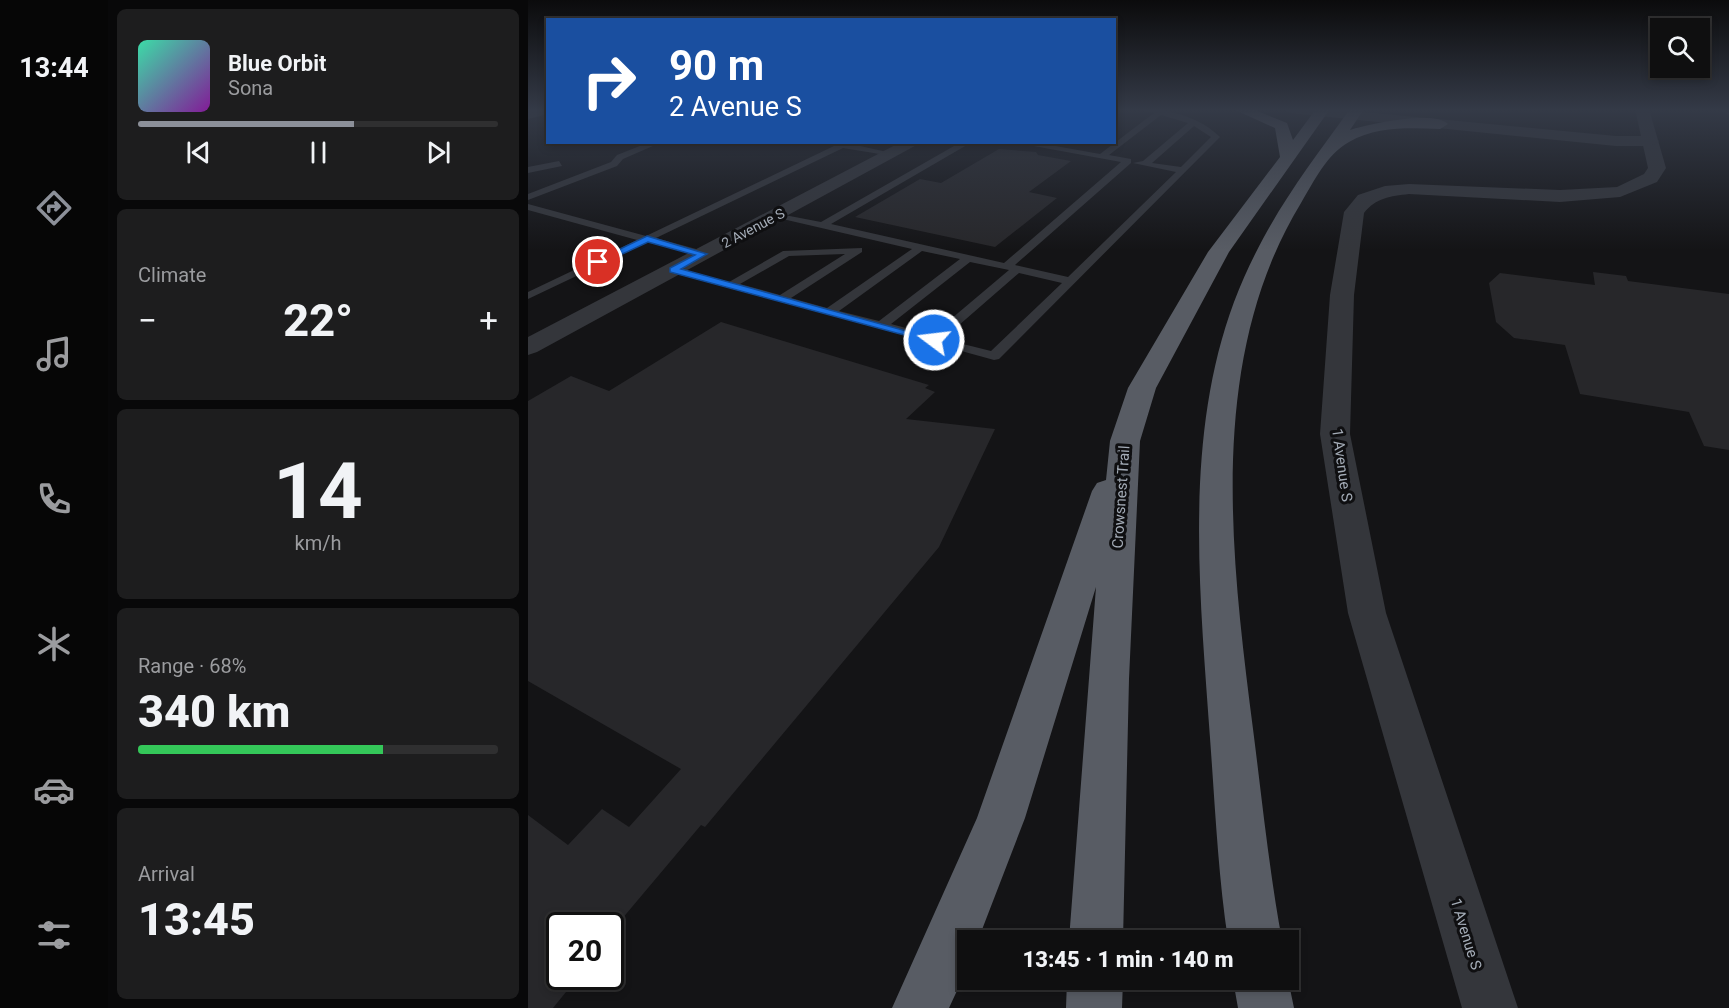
<!DOCTYPE html>
<html lang="en">
<head>
<meta charset="utf-8">
<style>
  :root { --surface:#0f0f10; --page:#1d1d1e; --text:#f1f3f6; --muted:#9b9c9f; --line:#2f2f30; --accent:#8c9099 }
  body { margin:0; font-family:Roboto,sans-serif; background:var(--page); color:var(--text); height:100vh; display:flex; flex-direction:column; font-size:22px; white-space:nowrap }
  * { box-sizing:border-box; margin:0 }
  p { font-size:20px; color:var(--muted) }
  .icon { flex:none; width:33px; height:33px; fill:none; stroke:currentColor; stroke-width:2; stroke-linecap:round; stroke-linejoin:round }
  .map { position:relative; flex:1; overflow:hidden }
  .sheet { display:flex; flex-direction:column; gap:9px; padding:9px; background:#080809; width:420px }
  .sheet>* { flex:none }
  .banner { position:absolute; left:18px; top:18px; width:570px; height:126px; border-radius:0px; box-shadow:0 3px 9px #0003,0 0 0 2px var(--line); background:#1a4fa0; color:#fff; overflow:hidden }
  .buttons { position:absolute; left:1122px; top:18px; display:grid; gap:12px }
  .buttons a { display:grid; place-items:center; width:60px; height:60px; border-radius:0px; background:var(--surface); box-shadow:0 3px 9px #0003,0 0 0 2px var(--line); font-size:30px }
  .speed { position:absolute; left:18px; top:912px; display:flex; gap:12px; font-size:30px; font-weight:700; text-align:center }
  .speed>* { display:grid; place-content:center; width:78px; height:78px; border-radius:50%; background:var(--surface); box-shadow:0 3px 9px #0003,0 0 0 2px var(--line); line-height:1 }
  .speed .limit { border:3px solid #111; border-radius:9px; background:#fff; color:#111 }
  .pin { position:absolute; display:grid; place-items:center; width:51px; height:51px; color:#fff; margin:-26px; border:3px solid #fff; border-radius:50%; box-shadow:0 2px 6px #0007 }
  .me { position:absolute; width:66px; margin:-33px; rotate:285deg; stroke-linejoin:round; filter:drop-shadow(0 0 4px #0008) }
  .turn { display:flex; align-items:center; gap:21px; height:126px; padding:0 24px; font-size:27px }
  .turn .icon { width:78px; height:78px; stroke-width:2.5 }
  .turn b { display:block; font-size:42px; line-height:51px }
  .big { font-size:45px; font-weight:800; line-height:1.1 }
  .sheet .card { flex:1; display:flex; flex-direction:column; justify-content:center; gap:9px; min-width:0; padding:0 21px; border-radius:9px; background:var(--page) }
  .sheet .dial { align-items:center; gap:0 }
  .dial b { font-size:78px; line-height:1 }
  .song { display:flex; align-items:center; gap:18px }
  .cover { width:72px; height:72px; border-radius:9px; background:linear-gradient(135deg,hsl(160 70% 55%),hsl(290 70% 35%)) }
  .played { height:6px; border-radius:3px; background:linear-gradient(90deg,var(--accent) 60%,var(--line) 60%) }
  .keys { display:flex; justify-content:space-around; direction:ltr }
  .heat { display:flex; justify-content:space-between; align-items:center; font-size:33px; direction:ltr }
  .charge { height:9px; border-radius:4px; background:linear-gradient(90deg,#34c759 68%,var(--line) 0) }
  .trip { position:absolute; left:429px; top:930px; width:342px; height:60px; border-radius:0px; background:var(--surface); box-shadow:0 3px 9px #0003,0 0 0 2px var(--line); font-weight:800; line-height:60px; text-align:center }
  main { display:flex; flex:1; min-height:0 }
  .menu { display:flex; flex-direction:column; width:108px; justify-content:space-around; align-items:center; background:#060606; color:var(--muted) }
  .menu .icon { width:42px; height:42px }
  .menu .on { color:var(--accent) }
  .menu b { font-size:27px; color:var(--text) }
  .map>svg:first-child { display:block }
  .building { fill:#27272a }
  .lines { fill:none; stroke-linecap:round; stroke-linejoin:round }
  .service { fill:#34363b; fill-rule:evenodd }
  .minor { fill:#34363b; fill-rule:evenodd }
  .tertiary { fill:#34363b; fill-rule:evenodd }
  .trunk { fill:#585c64; fill-rule:evenodd }
  .rail { stroke:#474b50; stroke-width:2; stroke-dasharray:4 3; stroke-linecap:butt }
  .route { fill:#1a73e8; stroke:#114b97; stroke-width:1.5 }
  .labels { text-anchor:middle; stroke-width:6; stroke-linejoin:round; paint-order:stroke }
  .far-street-label { font-size:14px; fill:#a4acb7; stroke:#0f0f11 }
  .street-label { font-size:15px; fill:#a4acb7; stroke:#0f0f11 }
</style>
</head>
<body>
<main>
<nav class="menu">
<b>13:44</b>
<svg class="icon on" aria-label="directions" viewBox="0 0 24 24"><path d="M12 3l9 9-9 9-9-9zM9 14v-3h6M13 9l2 2-2 2"/></svg>
<svg class="icon" aria-label="music" viewBox="0 0 24 24"><path d="M9 18V5l10-2v13"/><circle cx="6" cy="18" r="3"/><circle cx="16" cy="16" r="3"/></svg>
<svg class="icon" aria-label="phone" viewBox="0 0 24 24"><path d="M5 4h4l2 5-3 2q2 4 5 5l2-3 5 2v4C11 20 4 13 5 4z"/></svg>
<svg class="icon" aria-label="climate" viewBox="0 0 24 24"><path d="M12 3v18M4 7l16 10M4 17L20 7"/></svg>
<svg class="icon" aria-label="car" viewBox="0 0 24 24"><path d="M5 17H2v-5l4-1 3-4h7l3 4 3 1v5h-3M9 17h6M6 11h13"/><circle cx="7" cy="17" r="2"/><circle cx="17" cy="17" r="2"/></svg>
<svg class="icon" aria-label="filters" viewBox="0 0 24 24"><path d="M4 7h16M4 17h16"/><circle cx="9" cy="7" r="2"/><circle cx="15" cy="17" r="2"/></svg>
</nav>
<section class="sheet">
<div class="card">
<div class="song"><i class="cover"></i><div><b>Blue Orbit</b><p>Sona</p></div></div>
<div class="played"></div>
<div class="keys"><svg class="icon" aria-label="previous" viewBox="0 0 24 24"><path d="M18 5L8 12l10 7zM5 5v14"/></svg><svg class="icon" aria-label="pause" viewBox="0 0 24 24"><path d="M8 5v14M16 5v14"/></svg><svg class="icon" aria-label="next" viewBox="0 0 24 24"><path d="M6 5l10 7-10 7zM19 5v14"/></svg></div>
</div>
<div class="card"><p>Climate</p>
<div class="heat"><a>−</a><b class="big">22°</b><a>+</a></div>
</div>
<div class="card dial"><b>14</b><p>km/h</p></div>
<div class="card"><p>Range · 68%</p><b class="big">340 km</b><div class="charge"></div></div>
<div class="card"><p>Arrival</p><b class="big">13:45</b></div>
</section>
<div class="map">
<svg width="1201" height="1008" viewBox="0 0 1201 1008">
  <rect width="100%" height="100%" fill="#141416"/>
  <!-- building -->
  <path class="building" d="M471 149 508 152 510 155 543 161 501 192 529 198 467 247 327 217 392 179 413 183Z
    M1065 272 1098 276 1100 281 1201 294V450L1176 446 1161 412 1052 394 1037 345 986 338 968 322 961 283 972 273 1067 285Z
    M193 322 401 385 397 388 407 392 378 419 467 429 411 547 177 827 173 825 88 926H32V976H51L25 1008H0V815L40 845 74 809 101 827 153 769 0 681V401L43 376 81 391Z"/>
  <g class="lines">
    <!-- service -->
    <path class="service" d="M586 109H593L586 112Z
      M609 109C638 108 671 116 692 137L471 359 466 360 140 270 145 267 201 282 255 251 334 248V252L263 298 299 308 384 249 246 217V213L293 222 433 142H444L303 224 476 263 593 162 484 142H505L572 154 626 113ZM633 115 660 123 615 161 605 163 648 172 540 277 487 265 603 163V159L581 155ZM666 126 683 137 653 167 624 163ZM394 251 432 259 351 321 311 311ZM317 254 252 295 212 284 261 256ZM442 262 481 270 404 335 363 324ZM491 273 534 283 463 351 415 339Z
      M122 142H134L95 159 89 166 0 200V194L83 162 89 155Z
      M305 142H325L323 144 368 154 364 156 315 148 128 238 179 252V256L120 242 0 299V292L109 240 0 210V204L118 236 306 146Z
      M31 161 34 166 0 173V167Z"/>
    <!-- minor -->
    <path class="minor" d="M5 109H20V114L0 119V110Z
      M1107 109H1121L1138 168 1129 182 1092 197 1032 202 881 194C862 196 848 198 836 213L826 295 822 434 858 613 990 1008H934L820 613 792 434 802 295 816 212 830 195 857 186 881 184 1032 190 1089 187 1116 174 1120 168Z
      M373 142H394L9 352 0 355V337Z"/>
    <!-- tertiary -->
    <path class="tertiary" d="M755 109H805L1088 136H1123L1131 141 1123 146H1088L762 113Z"/>
    <!-- trunk -->
    <path class="trunk" d="M705 109H724L759 123 765 140 788 109H802L701 252 628 388 612 441 601 679 595 940H541L568 587 497 818 450 940H440V967L421 1008H364L449 818 564 491 569 483 578 480 582 441 600 388 680 252 752 157 747 128Z
      M822 109H836L822 130C839 124 907 110 920 124L912 129C882 128 849 126 821 142 799 154 786 181 773 203 678 359 703 556 725 729 734 799 741 870 754 940H700C690 874 687 805 682 738 672 595 655 439 706 302 736 224 774 175 822 109Z
      M760 979 766 1008H710L705 980Z
      M539 980H595L594 1008H538Z"/>
    <!-- rail -->
    <path class="rail" d="M1193 109 1201 114"/>
  </g>
  <!-- sky -->
  <linearGradient id="sky" x2="0" y2="1"><stop stop-color="#0b0b0c"/><stop offset="0.44" stop-color="#343a47"/><stop offset="1" stop-color="#343a47" stop-opacity="0"/></linearGradient>
  <rect width="1201" height="250" fill="url(#sky)"/>
  <!-- route -->
  <path class="route" d="M119 236 179 254 153 269 411 340 402 342 142 272V268L167 255 120 242 73 264 65 262Z"/>
  <g class="labels">
    <!-- far-street labels -->
    <g class="far-street-label">
      <text transform="translate(225 228) rotate(-28)" y="5">2 Avenue S</text>
    </g>
    <!-- street labels -->
    <g class="street-label">
      <text transform="translate(814 465) rotate(82)" y="5">1 Avenue S</text>
      <text transform="translate(593 497) rotate(-86)" y="5">Crowsnest Trail</text>
      <text transform="translate(938 934) rotate(73)" y="5">1 Avenue S</text>
    </g>
  </g>
</svg>
<div class="buttons">
<a><svg class="icon" aria-label="search" viewBox="0 0 24 24"><circle cx="10" cy="10" r="6"/><path d="M15 15l6 6"/></svg></a>
</div>
<div class="speed"><div class="limit">20</div></div>
<div class="pin" style="left:70px;top:262px;background:#d93025"><svg class="icon" aria-label="arrive" viewBox="0 0 24 24"><path d="M6 21V4h12l-3 4 3 4H6"/></svg></div>
<svg class="me" style="left:406px;top:340px" viewBox="-20 -20 40 40"><circle r="17" fill="#1a73e8" stroke="#fff" stroke-width="3"/><path d="M0-11L8 9 0 5-8 9z" fill="#fff"/></svg>
<div class="trip">13:45 · 1 min · 140 m</div>
<div class="banner">
<div class="turn"><svg class="icon" aria-label="right" viewBox="0 0 24 24"><path d="M7 20v-9h11M14 6l5 5-5 5"/></svg><div><b>90 m</b>2 Avenue S</div></div>
</div>
</div>
</main>
</body>
</html>
